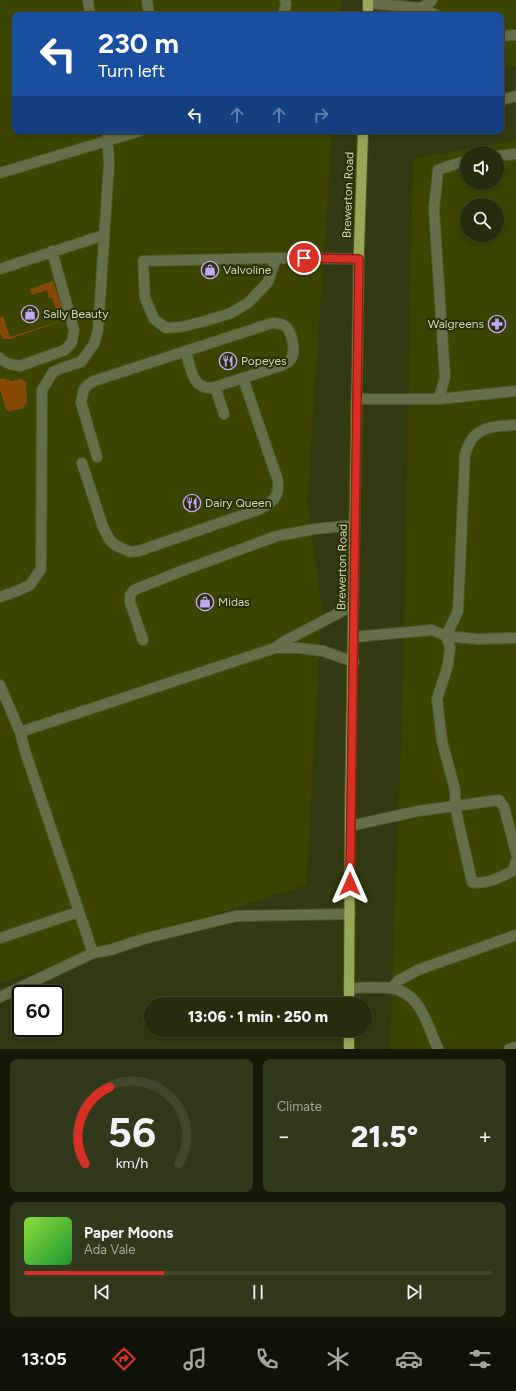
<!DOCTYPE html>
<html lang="en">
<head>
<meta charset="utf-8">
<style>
  :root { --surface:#262c0e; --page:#32381c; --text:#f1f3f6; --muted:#a4a79e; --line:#42482e; --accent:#d93025 }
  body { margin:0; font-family:Figtree,sans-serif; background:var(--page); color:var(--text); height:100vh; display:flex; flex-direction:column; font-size:15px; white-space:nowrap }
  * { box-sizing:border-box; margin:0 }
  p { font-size:13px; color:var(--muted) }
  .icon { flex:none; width:22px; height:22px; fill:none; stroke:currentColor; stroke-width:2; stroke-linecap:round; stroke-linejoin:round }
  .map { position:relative; height:1049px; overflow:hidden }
  .panel { display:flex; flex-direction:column; gap:10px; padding:10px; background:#151808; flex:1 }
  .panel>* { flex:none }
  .banner { position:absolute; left:12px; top:12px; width:492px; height:122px; border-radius:8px; box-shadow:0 2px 6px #0003,0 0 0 1px var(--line); background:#1a4fa0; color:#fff; overflow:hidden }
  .controls { position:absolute; left:460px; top:146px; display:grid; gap:8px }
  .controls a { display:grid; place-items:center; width:44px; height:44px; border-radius:50%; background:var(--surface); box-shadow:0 2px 6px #0003,0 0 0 1px var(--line); font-size:20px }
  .speed { position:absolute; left:12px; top:985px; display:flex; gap:8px; font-size:20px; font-weight:700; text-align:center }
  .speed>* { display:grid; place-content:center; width:52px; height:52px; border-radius:50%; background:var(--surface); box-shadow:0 2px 6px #0003,0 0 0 1px var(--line); line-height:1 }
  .speed .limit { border:2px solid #111; border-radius:6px; background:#fff; color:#111 }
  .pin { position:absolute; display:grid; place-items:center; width:34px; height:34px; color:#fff; margin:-17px; border:2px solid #fff; border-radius:50%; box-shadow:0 1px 4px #0007 }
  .me { position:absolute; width:44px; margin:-22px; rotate:0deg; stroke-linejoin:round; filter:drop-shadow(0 0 3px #0008) }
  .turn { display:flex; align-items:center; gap:14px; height:84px; padding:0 20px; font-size:18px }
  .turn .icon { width:52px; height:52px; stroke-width:2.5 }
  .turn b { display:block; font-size:28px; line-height:34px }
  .lanes { display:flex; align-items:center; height:38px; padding:0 20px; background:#0003; justify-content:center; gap:20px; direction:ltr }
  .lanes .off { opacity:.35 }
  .big { font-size:30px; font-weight:800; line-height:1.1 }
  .panel .card { flex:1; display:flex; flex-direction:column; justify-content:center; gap:6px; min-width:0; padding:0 14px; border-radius:8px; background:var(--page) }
  .panel .dial { align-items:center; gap:0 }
  .dial svg { height:104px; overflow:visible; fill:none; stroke:var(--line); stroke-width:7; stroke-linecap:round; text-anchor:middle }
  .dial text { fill:var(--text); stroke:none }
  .song { display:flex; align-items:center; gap:12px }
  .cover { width:48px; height:48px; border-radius:6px; background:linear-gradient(135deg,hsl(90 70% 55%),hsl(130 70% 35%)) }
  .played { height:4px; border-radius:2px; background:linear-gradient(90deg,var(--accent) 30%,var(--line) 30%) }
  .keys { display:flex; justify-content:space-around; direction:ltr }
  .heat { display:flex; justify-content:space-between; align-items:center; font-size:22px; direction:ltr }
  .panel .tiles { flex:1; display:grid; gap:10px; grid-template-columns:1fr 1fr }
  .card:last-child { grid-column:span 2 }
  .trip { position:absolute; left:144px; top:997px; width:228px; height:40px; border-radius:20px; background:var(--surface); box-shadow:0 2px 6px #0003,0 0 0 1px var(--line); font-weight:800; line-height:40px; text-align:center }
  .dock { display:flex; height:64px; justify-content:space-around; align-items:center; background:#0f1206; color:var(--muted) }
  .dock .icon { width:28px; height:28px }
  .dock .current { color:var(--accent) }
  .dock b { font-size:18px; color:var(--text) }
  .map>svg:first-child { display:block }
  .built { fill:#3c4500; fill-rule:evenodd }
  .green { fill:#874906 }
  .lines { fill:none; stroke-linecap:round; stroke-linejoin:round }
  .minor-casing { stroke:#4f572f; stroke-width:12 }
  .major-casing { stroke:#4f572f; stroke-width:12 }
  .minor { stroke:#676f4a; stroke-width:10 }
  .major { stroke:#98a757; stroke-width:10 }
  .route-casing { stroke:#8d1f18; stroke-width:10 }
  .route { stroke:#d93025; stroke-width:7 }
  .labels { text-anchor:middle; stroke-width:4; stroke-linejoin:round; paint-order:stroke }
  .street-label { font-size:12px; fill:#d1d9b4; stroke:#292f07 }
  .poi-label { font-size:12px; fill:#d1d9b4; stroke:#292f07; text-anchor:start }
</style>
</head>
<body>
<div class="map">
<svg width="516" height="1049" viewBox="0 0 516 1049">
  <rect width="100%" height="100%" fill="#333a12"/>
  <!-- built -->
  <path class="built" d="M0 0H341L340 15H15V131H332L307 503 322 609 306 885 0 983Z
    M429 0H516V66L501 68V15H428Z
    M516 140V1049H390L403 693 413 159ZM467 153H497V183H467ZM467 205H497V235H467Z"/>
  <!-- green -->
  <path class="green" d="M53 281 64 314V319L61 321 10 339H3L0 334V317L3 316 10 337 60 321 52 297 49 298 47 290 32 295 30 289Z
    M3 378 11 381 21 379 26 382 27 402 22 409 8 411 6 409 0 390V379Z"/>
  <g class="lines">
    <defs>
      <path id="minor" d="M88 0 90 15
        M147 0 149 15
        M368 3 420 8 428 4 432 0
        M420 8 437 15
        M283 15 286 5 285 0
        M501 36 516 35
        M501 100 516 96
        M497 156 516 154
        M0 173 140 131
        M276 258 268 282 248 303 231 313 205 321 181 327 166 328 154 319 145 298 143 261 276 258 359 259
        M0 269 104 235
        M0 358 1 360 10 364 20 366 65 350 72 342 74 330 52 251
        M215 387 224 414
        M357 399H439L445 377 434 210 438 170 455 164 467 161
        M439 399 516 391
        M516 425C501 426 482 425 472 439 469 443 467 449 465 454L458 611 446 636 477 639 516 638
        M97 457 81 402 84 389 89 384 94 381 272 323C277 323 281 323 285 326 292 331 296 351 291 359 289 363 284 364 280 366L215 387C193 393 190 367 186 351
        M82 463 103 527 109 539 115 545 130 552 139 551 260 509C274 501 279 498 278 481L243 378
        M0 597 17 591 30 585 41 569 42 390 53 372 62 368 81 362 94 344 98 330 109 164 107 131
        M354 637 432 630 446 636 450 647 448 665 437 699 442 741 455 790V806L458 820 472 882C487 885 500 877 513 871L516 861
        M143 640 130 602V595L134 590 179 572 277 536 315 529 355 525
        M275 648 20 732 25 751 93 953 110 950 143 939 236 916 350 914
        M354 662 323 651 299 648H275L283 642 354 605
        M0 685 20 732
        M350 826 418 811 499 800 504 807 516 853
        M0 938 78 912
        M349 988C363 988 377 987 390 988 421 992 427 1025 438 1049
        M392 988 399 980 418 970 516 935
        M0 997 93 953
        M509 1049 516 1047"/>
      <path id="major" d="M368 15V0
        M349 1004 350 817 359 249 363 131
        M349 1049V1030"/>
    </defs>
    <!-- minor casing -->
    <use href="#minor" class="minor-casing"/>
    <!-- major casing -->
    <use href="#major" class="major-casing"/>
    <!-- minor -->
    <use href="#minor" class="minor"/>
    <!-- major -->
    <use href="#major" class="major"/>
  </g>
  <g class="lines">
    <defs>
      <path id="route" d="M304 258 359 259 350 884"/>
    </defs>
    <!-- route casing -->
    <use href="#route" class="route-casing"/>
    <!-- route -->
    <use href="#route" class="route"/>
  </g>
  <!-- icons -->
  <defs>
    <symbol id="shop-ring" viewBox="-11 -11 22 22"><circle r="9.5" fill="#292f07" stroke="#c0a8f4" stroke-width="1.5"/><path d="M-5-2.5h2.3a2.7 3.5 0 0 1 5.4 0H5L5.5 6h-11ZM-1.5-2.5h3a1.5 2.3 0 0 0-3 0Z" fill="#c0a8f4"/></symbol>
    <symbol id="pharmacy-ring" viewBox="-11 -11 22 22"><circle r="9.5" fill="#292f07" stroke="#c0a8f4" stroke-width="1.5"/><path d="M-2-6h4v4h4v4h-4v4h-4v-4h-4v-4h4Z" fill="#c0a8f4"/></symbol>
    <symbol id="restaurant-ring" viewBox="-11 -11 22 22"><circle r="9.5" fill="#292f07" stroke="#c0a8f4" stroke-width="1.5"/><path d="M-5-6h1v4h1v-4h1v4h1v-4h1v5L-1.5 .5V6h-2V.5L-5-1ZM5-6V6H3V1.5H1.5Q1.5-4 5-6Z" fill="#c0a8f4"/></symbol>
  </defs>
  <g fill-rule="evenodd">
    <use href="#shop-ring" x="200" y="260" width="20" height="20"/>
    <use href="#shop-ring" x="20" y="304" width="20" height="20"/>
    <use href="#pharmacy-ring" x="487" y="314" width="20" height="20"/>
    <use href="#restaurant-ring" x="218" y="351" width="20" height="20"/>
    <use href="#restaurant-ring" x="182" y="493" width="20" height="20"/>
    <use href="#shop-ring" x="195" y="592" width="20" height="20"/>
  </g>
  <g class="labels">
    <!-- street labels -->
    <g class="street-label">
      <text transform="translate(348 195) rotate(-88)" y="4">Brewerton Road</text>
      <text transform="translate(342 567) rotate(-89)" y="4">Brewerton Road</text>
    </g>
    <!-- poi labels -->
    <g class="poi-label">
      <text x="223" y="274">Valvoline</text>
      <text x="43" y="318">Sally Beauty</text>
      <text x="484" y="328" text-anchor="end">Walgreens</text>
      <text x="241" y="365">Popeyes</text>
      <text x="205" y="507">Dairy Queen</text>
      <text x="218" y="606">Midas</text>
    </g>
  </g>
</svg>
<div class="controls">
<a><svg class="icon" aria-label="sound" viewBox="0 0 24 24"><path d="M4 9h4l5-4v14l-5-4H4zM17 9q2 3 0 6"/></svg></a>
<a><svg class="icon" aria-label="search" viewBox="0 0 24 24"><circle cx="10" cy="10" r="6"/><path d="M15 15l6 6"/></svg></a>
</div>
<div class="speed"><div class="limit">60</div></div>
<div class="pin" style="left:304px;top:258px;background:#d93025"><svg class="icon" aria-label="arrive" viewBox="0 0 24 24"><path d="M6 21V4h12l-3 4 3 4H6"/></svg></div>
<svg class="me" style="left:350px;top:884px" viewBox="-20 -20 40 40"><path d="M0-17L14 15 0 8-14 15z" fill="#d93025" stroke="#fff" stroke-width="4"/></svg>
<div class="trip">13:06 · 1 min · 250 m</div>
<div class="banner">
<div class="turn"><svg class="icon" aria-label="left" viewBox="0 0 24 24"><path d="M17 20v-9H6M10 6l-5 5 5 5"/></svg><div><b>230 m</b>Turn left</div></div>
<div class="lanes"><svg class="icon" aria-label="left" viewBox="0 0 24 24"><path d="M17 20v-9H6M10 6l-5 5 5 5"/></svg><svg class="icon off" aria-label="ahead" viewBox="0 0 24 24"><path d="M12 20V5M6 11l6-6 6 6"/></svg><svg class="icon off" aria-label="ahead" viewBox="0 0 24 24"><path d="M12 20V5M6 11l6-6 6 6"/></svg><svg class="icon off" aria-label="right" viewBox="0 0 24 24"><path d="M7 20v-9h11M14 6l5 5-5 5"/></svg></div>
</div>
</div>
<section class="panel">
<div class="tiles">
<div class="card dial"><svg viewBox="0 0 100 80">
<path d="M14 69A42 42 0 1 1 86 69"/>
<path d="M14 69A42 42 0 0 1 33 10" stroke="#d93025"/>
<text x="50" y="56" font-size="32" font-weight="700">56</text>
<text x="50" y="72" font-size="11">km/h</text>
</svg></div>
<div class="card"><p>Climate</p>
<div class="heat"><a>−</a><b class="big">21.5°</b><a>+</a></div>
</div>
<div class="card">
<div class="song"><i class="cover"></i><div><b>Paper Moons</b><p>Ada Vale</p></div></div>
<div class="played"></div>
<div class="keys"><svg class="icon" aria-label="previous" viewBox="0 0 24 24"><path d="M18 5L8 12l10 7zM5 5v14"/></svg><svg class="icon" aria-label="pause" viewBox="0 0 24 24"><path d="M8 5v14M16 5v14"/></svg><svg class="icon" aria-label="next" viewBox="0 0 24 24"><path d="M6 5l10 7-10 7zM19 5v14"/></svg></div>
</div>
</div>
</section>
<nav class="dock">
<b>13:05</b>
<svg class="icon current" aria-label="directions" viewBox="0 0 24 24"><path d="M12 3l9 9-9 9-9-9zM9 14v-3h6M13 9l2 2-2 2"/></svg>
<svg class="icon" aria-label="music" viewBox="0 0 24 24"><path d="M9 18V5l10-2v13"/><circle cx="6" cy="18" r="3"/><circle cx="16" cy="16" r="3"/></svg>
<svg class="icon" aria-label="phone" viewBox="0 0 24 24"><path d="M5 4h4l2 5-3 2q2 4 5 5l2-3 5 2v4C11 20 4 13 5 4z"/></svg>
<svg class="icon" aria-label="climate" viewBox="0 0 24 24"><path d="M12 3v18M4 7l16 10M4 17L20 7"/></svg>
<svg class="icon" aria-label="car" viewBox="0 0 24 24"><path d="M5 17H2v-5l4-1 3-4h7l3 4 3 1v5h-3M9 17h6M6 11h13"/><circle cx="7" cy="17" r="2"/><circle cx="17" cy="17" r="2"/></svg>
<svg class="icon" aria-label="filters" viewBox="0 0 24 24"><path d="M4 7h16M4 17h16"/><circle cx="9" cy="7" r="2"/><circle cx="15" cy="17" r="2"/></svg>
</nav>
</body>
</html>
